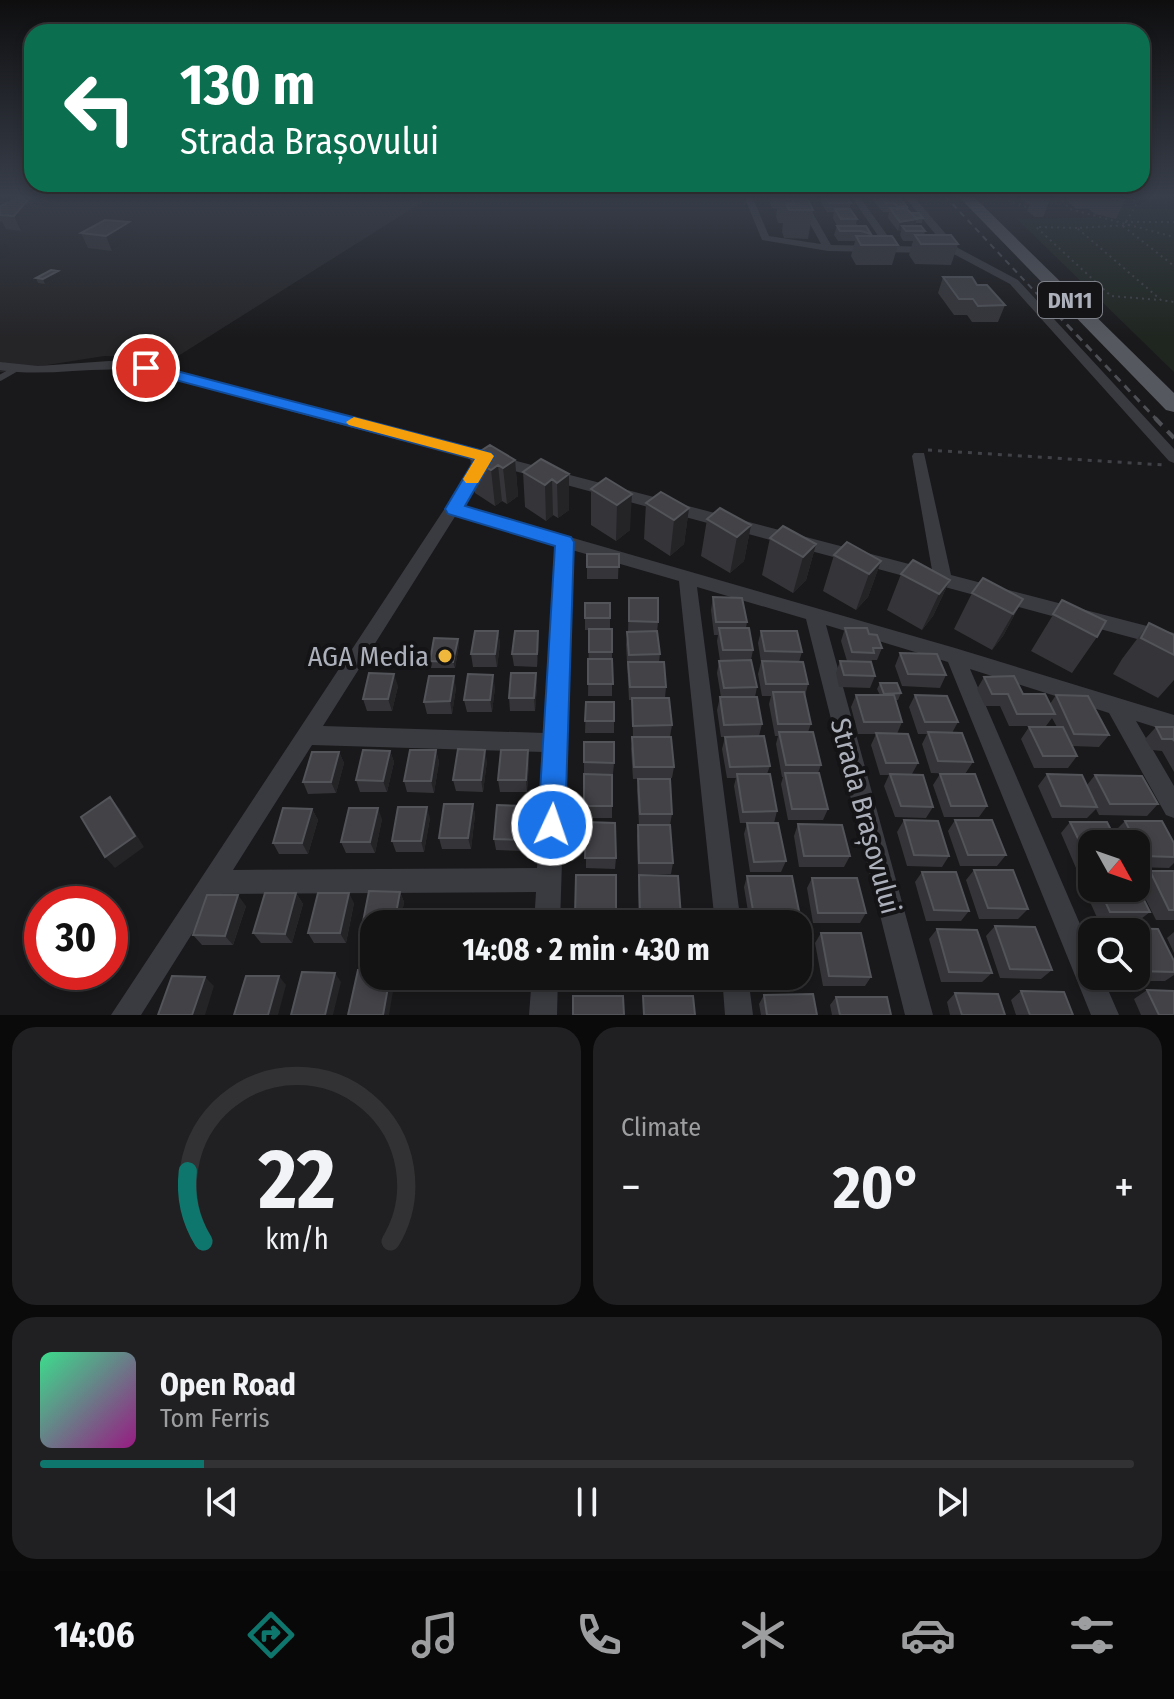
<!DOCTYPE html>
<html lang="en">
<head>
<meta charset="utf-8">
<style>
  :root { --surface:#131314; --page:#202022; --text:#f1f3f6; --muted:#9d9ea0; --line:#323234; --accent:#0f766e }
  body { margin:0; font-family:"Fira Sans Condensed",sans-serif; background:var(--page); color:var(--text); height:100vh; display:flex; flex-direction:column; font-size:30px; white-space:nowrap }
  * { box-sizing:border-box; margin:0 }
  p { font-size:26px; color:var(--muted) }
  .icon { flex:none; width:44px; height:44px; fill:none; stroke:currentColor; stroke-width:2; stroke-linecap:round; stroke-linejoin:round }
  .map { position:relative; height:1015px; overflow:hidden }
  .sheet { display:flex; flex-direction:column; gap:12px; padding:12px; background:#0a0a0b; flex:1 }
  .sheet>* { flex:none }
  .hud { position:absolute; left:24px; top:24px; width:1126px; height:168px; border-radius:24px; box-shadow:0 4px 12px #0003,0 0 0 2px var(--line); background:#0b6e4f; color:#fff; overflow:hidden }
  .needle { width:52px; rotate:130deg }
  .controls { position:absolute; left:1078px; top:830px; display:grid; gap:16px }
  .controls a { display:grid; place-items:center; width:72px; height:72px; border-radius:16px; background:var(--surface); box-shadow:0 4px 12px #0003,0 0 0 2px var(--line); font-size:40px }
  .speed { position:absolute; left:24px; top:886px; display:flex; gap:16px; font-size:40px; font-weight:700; text-align:center }
  .speed>* { display:grid; place-content:center; width:104px; height:104px; border-radius:50%; background:var(--surface); box-shadow:0 4px 12px #0003,0 0 0 2px var(--line); line-height:1 }
  .speed .limit { border:12px solid #d22; background:#fff; color:#111 }
  .pin { position:absolute; display:grid; place-items:center; width:68px; height:68px; color:#fff; margin:-34px; border:4px solid #fff; border-radius:50%; box-shadow:0 2px 8px #0007 }
  .me { position:absolute; width:88px; margin:-44px; rotate:3deg; stroke-linejoin:round; filter:drop-shadow(0 0 6px #0008) }
  .turn { display:flex; align-items:center; gap:28px; height:168px; padding:0 24px; font-size:36px }
  .turn .icon { width:104px; height:104px; stroke-width:2.5 }
  .turn b { display:block; font-size:56px; line-height:68px }
  .big { font-size:60px; font-weight:700; line-height:1.1 }
  .sheet .card { flex:1; display:flex; flex-direction:column; justify-content:center; gap:12px; min-width:0; padding:0 28px; border-radius:24px; background:var(--page) }
  .sheet .dial { align-items:center; gap:0 }
  .dial svg { height:208px; overflow:visible; fill:none; stroke:var(--line); stroke-width:7; stroke-linecap:round; text-anchor:middle }
  .dial text { fill:var(--text); stroke:none }
  .song { display:flex; align-items:center; gap:24px }
  .cover { width:96px; height:96px; border-radius:12px; background:linear-gradient(135deg,hsl(150 70% 55%),hsl(310 70% 35%)) }
  .played { height:8px; border-radius:4px; background:linear-gradient(90deg,var(--accent) 15%,var(--line) 15%) }
  .keys { display:flex; justify-content:space-around; direction:ltr }
  .heat { display:flex; justify-content:space-between; align-items:center; font-size:44px; direction:ltr }
  .sheet .tiles { flex:1; display:grid; gap:12px; grid-template-columns:1fr 1fr }
  .card:last-child { grid-column:span 2 }
  .trip { position:absolute; left:360px; top:910px; width:452px; height:80px; border-radius:24px; background:var(--surface); box-shadow:0 4px 12px #0003,0 0 0 2px var(--line); font-weight:700; line-height:80px; text-align:center }
  .dock { display:flex; height:128px; justify-content:space-around; align-items:center; background:#080808; color:var(--muted) }
  .dock .icon { width:56px; height:56px }
  .dock .on { color:var(--accent) }
  .dock b { font-size:36px; color:var(--text) }
  .map>svg:first-child { display:block }
  .built { fill:#252528 }
  .green { fill:#1f2620 }
  .lines { fill:none; stroke-linecap:round; stroke-linejoin:round }
  .path-far1 { stroke:#404247; stroke-width:2; stroke-dasharray:2 4; stroke-linecap:butt }
  .path { stroke:#404247; stroke-width:3; stroke-dasharray:4 6; stroke-linecap:butt }
  .lane { stroke:#3a3b40; stroke-width:6 }
  .street { fill:#3a3b40; fill-rule:evenodd }
  .primary { fill:#56585f; fill-rule:evenodd }
  .rail-far2 { stroke:#4d4f55; stroke-width:2; stroke-dasharray:6 5; stroke-linecap:butt }
  .rail-far1 { stroke:#4d4f55; stroke-width:3; stroke-dasharray:8 6; stroke-linecap:butt }
  .rail { stroke:#4d4f55; stroke-width:4; stroke-dasharray:10 8; stroke-linecap:butt }
  .wall { fill:#353539 }
  .shaded-wall { fill:#242427 }
  .building { fill:#424247; stroke:#525459; stroke-width:2 }
  .route { fill:#1a73e8; stroke:#114b97; stroke-width:2 }
  .slow { fill:#f59e0b }
  .poi-dot { fill:#efb83d; stroke:#141416; stroke-width:3 }
  .labels { text-anchor:middle; stroke-width:8; stroke-linejoin:round; paint-order:stroke }
  .shield { fill:#141416; stroke:#7e8189; stroke-width:2 }
  .shield-label { font-size:22px; font-weight:bold; fill:#acb0ba }
  .near-poi-label { font-size:28px; fill:#acb0ba; stroke:#141416; text-anchor:end }
  .near-street-label { font-size:28px; fill:#acb0ba; stroke:#141416 }
</style>
</head>
<body>
<div class="map">
<svg width="1174" height="1015" viewBox="0 0 1174 1015">
  <rect width="100%" height="100%" fill="#19191b"/>
  <!-- built -->
  <path class="built" d="M0 196H432L175 358 104 356 3 372H0Z"/>
  <!-- green -->
  <path class="green" d="M1082 196H1174V372L1017 219 1112 217Z"/>
  <g class="lines">
    <!-- path-far1 -->
    <path class="path-far1" d="M996 196 1029 208
      M1058 196 1070 209 1174 237
      M1129 196 1137 203 1126 222 1129 225 1077 228 1161 300 1174 302
      M1125 222H1174
      M1123 226 1174 266
      M1077 228 1036 227 1111 296 1159 300"/>
    <!-- path -->
    <path class="path" d="M928 450 1164 465"/>
    <!-- lane -->
    <path class="lane" d="M0 378 14 370"/>
    <!-- street -->
    <path class="street" d="M744 196H752L769 236 821 244 795 196H803L831 245 885 246 851 196H859L895 246 932 247 937 250 932 253 828 251 762 240Z
      M904 196H913L958 248 1018 280 1174 449V463L1169 461 1010 284 950 252Z
      M109 361 151 365 932 570 912 456 914 453H924L951 575 1174 633V649L489 464 462 506 955 648 1174 715V733L1136 721 1174 786V818L1166 815 1109 713 970 669 1092 952V976H1102L1119 1015H1091L948 662 826 625 933 1015H905L806 619 697 587 741 924H715L679 581 572 550 560 924H534L536 892 217 894 141 1015H111L476 461 145 372C97 364 49 378 0 370V362L38 366ZM456 515 555 545 545 733 323 726ZM312 745 544 752 537 868 233 870Z
      M532 976H558L557 1015H529Z
      M722 976H748L753 1015H725Z"/>
    <!-- primary -->
    <path class="primary" d="M958 196H973L1174 393V412L1166 410Z"/>
    <!-- rail-far2 -->
    <path class="rail-far2" d="M945 196 1039 296"/>
    <!-- rail-far1 -->
    <path class="rail-far1" d="M1038 294 1157 420"/>
    <!-- rail -->
    <path class="rail" d="M1155 418 1174 438"/>
  </g>
  <!-- wall -->
  <path class="wall" d="M23 196H32L38 209 21 231 5 229 9 236 0 240V206Z
    M771 196H806L813 210 808 239 784 238 782 232 783 223H778L776 216 777 209 772 208 770 203Z
    M818 196H846L851 203 849 209 857 219 856 224 871 234 870 236 898 245 892 265H856L851 256 855 241H838L834 235 837 226 833 218 834 212H827L821 203 822 197Z
    M871 196H899L907 207V209L911 213 923 218 922 223H916L915 226 925 231 924 235 958 244 951 265 915 264 909 255 913 241H903L900 235 901 231H898L888 218 889 212H883L874 202Z
    M1019 196H1048L1051 198 1043 217H1035L1027 211 1030 204 1026 203Z
    M1069 196H1118L1125 200 1116 219 1095 214 1087 208V209H1076L1067 201Z
    M81 233 135 237 112 251 88 248Z
    M60 277 45 284 38 283 36 278Z
    M943 277 977 285 1005 305 998 322H972L967 315H954L938 293Z
    M470 458 515 460 518 496 507 504 502 501 495 506 475 493Z
    M523 472 569 474V510L558 518 553 515 546 521 525 507Z
    M606 478 630 530 616 541 591 525V489Z
    M646 503 689 508 684 544 670 556 644 539Z
    M707 519 751 525 744 561 730 573 701 556Z
    M770 538 816 544 806 580 793 593 762 575Z
    M587 554H619L618 579H587Z
    M834 555 881 561 868 597 856 610 823 591Z
    M901 574 950 580 933 616 922 630 887 610Z
    M972 593 1023 599 1003 636 992 650 954 629Z
    M713 597 747 622 746 628 753 650 751 660 757 687 755 697 762 724 759 736 770 766 767 774 777 811 774 823H740L734 786 736 778H727L722 749 725 737H721L717 710 720 697H721L717 673 719 661H720L717 641 718 635H714L711 610Z
    M629 598 658 622 657 633 660 654 659 662 666 687 665 698 672 725 670 737 674 767 672 778 633 779 631 749 633 737 632 700H629L626 644 628 632Z
    M1062 600 1097 637 1072 673 1031 651Z
    M585 603H610V629H612V696H588L589 630H585Z
    M1149 623 1174 635V680L1158 698 1113 674 1122 659Z
    M845 628 869 634 882 648 877 660H872L871 662 875 676 870 688 839 687 836 673 840 661H847L841 641Z
    M498 631 500 644 497 667H473L471 654Z
    M538 631 539 643 537 667 514 666 512 654Z
    M761 631 802 652 799 662 808 684 805 696 811 724 808 732 821 765 818 773 828 809 823 820H788L781 784 783 777H782L776 744 778 736H775L769 704 771 696H762L758 674 761 662 758 643Z
    M458 639 459 645 455 668H431L430 661Z
    M900 653 946 675 940 688 902 686 895 666Z
    M536 673 537 685 535 711H510L509 698Z
    M984 677 1023 694 1050 704 1056 695 1109 735 1099 747 1072 746 1077 756 1068 768H1034L1021 739 1029 727H1057L1052 718 1046 726H1009L1000 706H985L977 689Z
    M880 683 901 693 898 700H895L902 722 897 734 918 763 912 774 933 807 926 818 895 817 884 786 889 775H880L871 745 876 734H858L851 707 856 695H880L877 689Z
    M398 686 392 711H367L363 699Z
    M495 687 492 712H467L464 700Z
    M456 688 452 714H427L424 702Z
    M915 695 958 722 952 733 973 762 965 774 931 773 922 744 927 734H918L909 707Z
    M586 702H614V733H585Z
    M1156 727H1174V772L1162 751 1152 750 1145 739Z
    M584 742 614 763 613 774H584Z
    M436 750 439 762 434 793 407 792 404 781Z
    M390 751 394 762 387 792H360L356 780Z
    M339 752 344 763 336 793 308 794 303 782Z
    M487 761 483 792 456 791 453 780Z
    M529 762 527 792H500L498 780Z
    M584 774 612 806V818H584Z
    M940 774 987 806 979 817H944L933 785Z
    M1047 774 1087 785 1095 775 1158 804 1147 816 1099 815 1096 809 1087 818H1052L1038 786Z
    M638 779 672 814 670 825 673 863 671 874H638L637 836 639 825 637 790Z
    M473 804 475 815 471 849H442L439 838Z
    M312 809 318 820 308 854H279L273 843Z
    M527 817 524 851 496 850 494 839Z
    M430 818 424 852H396L392 841Z
    M382 819 375 853H346L341 842Z
    M904 820 949 856 942 867 907 866 897 832Z
    M955 820 1006 855 997 866H960L948 831Z
    M1125 821 1174 843V863L1169 868 1136 867V844H1120L1114 832Z
    M586 822 616 858 615 869 586 868Z
    M1070 822 1092 844V868H1076L1061 833Z
    M747 823 786 861 781 872H750L744 834Z
    M798 824 850 856 844 867H799L794 836Z
    M974 870 1028 909 1018 919H979L966 880Z
    M1150 871H1174V920H1156L1137 882Z
    M922 872 969 911 961 921H926L915 882Z
    M1092 873V888H1136L1150 912 1137 922H1099L1082 884Z
    M576 875 616 917V924H575Z
    M639 875 681 917 680 924H639L638 886Z
    M747 876 800 916 796 924H750L744 887Z
    M812 878 866 913 860 923H813L807 888Z
    M400 892 404 902 400 924H374V942H366L361 932Z
    M296 893 303 904 292 943H261L253 933Z
    M354 903 346 943H314L308 933Z
    M246 906 233 945H202L193 935Z
    M995 926 1052 970 1041 979 1000 978 986 936Z
    M1117 928 1158 929 1174 961V975L1165 981H1124L1122 976H1136V932H1113Z
    M937 929 992 973 982 982H941L929 939Z
    M1174 932V953L1167 938Z
    M821 933 871 977 865 986H823L815 943Z
    M444 976H486V981L445 980Z
    M576 976H619L618 988 576 987Z
    M644 976H687L685 986 645 988Z
    M764 976H798L809 977 803 986 766 987Z
    M1147 990 1174 1015H1141L1134 999Z
    M1021 991 1073 1015H1016L1011 1000Z
    M955 993 1005 1015H950L947 1002Z
    M764 995 817 1015H761L759 1004Z
    M836 997 891 1015H832L830 1005Z"/>
  <!-- shaded-wall -->
  <path class="shaded-wall" d="M31 196 38 209 21 231 14 216Z
    M917 219 914 229 902 226 901 231H898L900 222Z
    M2 221 9 236 0 240V222Z
    M129 222 135 237 112 251 106 236Z
    M5 244 10 254 0 259V246Z
    M58 271 60 277 45 284 43 279Z
    M515 460 518 496 507 504 503 468Z
    M498 465 502 501 495 506 491 470Z
    M569 474V510L558 518 557 483Z
    M552 479 553 515 546 521 545 485Z
    M632 494 630 530 616 541 617 505Z
    M689 508 684 544 670 556 674 520Z
    M751 525 744 561 730 573 737 537Z
    M816 544 806 580 793 593 803 557Z
    M881 561 868 597 856 610 869 574Z
    M950 580 933 616 922 630 939 594Z
    M1023 599 1003 636 992 650 1013 614Z
    M498 631 500 644 497 667 495 654Z
    M538 631 539 643 537 667V654Z
    M458 639 459 645 455 668 453 662Z
    M536 673 537 685 535 711 534 698Z
    M394 674 398 686 392 711 388 699Z
    M493 675 495 687 492 712 490 700Z
    M454 676 456 688 452 714 450 701Z
    M436 750 439 762 434 793 431 781Z
    M485 750 487 761 483 792 481 780Z
    M528 750 529 762 527 792 526 780Z
    M390 751 394 762 387 792 383 781Z
    M339 752 344 763 336 793 331 782Z
    M110 797 120 809 144 847 115 868 105 857Z
    M473 804 475 815 471 849 468 838Z
    M526 806 527 817 524 851 523 840Z
    M427 807 430 818 424 852 421 841Z
    M378 808 382 819 375 853 370 842Z
    M312 809 318 820 308 854 302 843Z
    M400 892 404 902 400 924H394Z
    M296 893 303 904 292 943 285 934Z
    M349 893 354 903 346 943 340 933Z
    M238 895 246 906 233 945 225 936Z
    M335 973 341 982 333 1015H325Z
    M279 976 286 985 278 1015H268Z
    M390 976H394L395 979 389 1015H383Z
    M205 977 214 986 205 1015H192Z"/>
  <!-- building -->
  <path class="building" d="M23 196H31L14 216 0 215V206Z
    M791 196H806L813 210H789L786 204H794Z
    M825 196H846L851 203H829Z
    M880 196H899L907 207H898L894 203H885Z
    M1106 196H1118L1125 200Z
    M890 208 907 209 917 219 900 222Z
    M835 209H850L857 219H841Z
    M911 213H919L923 218H916Z
    M105 220 129 222 106 236 81 233Z
    M837 226H866L871 234 861 231H840Z
    M902 226H921L925 231H906Z
    M915 235H951L958 244H921Z
    M856 236H892L898 245H861Z
    M51 270 58 271 43 279 36 278Z
    M943 277H972L977 285H987L1005 305 978 306 973 299H959Z
    M490 445 515 460 503 468 498 465 491 470 470 458Z
    M541 459 569 474 557 483 552 479 545 485 523 472Z
    M606 478 632 494 617 505 591 489Z
    M661 492 689 508 674 520 646 503Z
    M720 508 751 525 737 537 707 519Z
    M783 526 816 544 803 557 770 538Z
    M847 542 881 561 869 574 834 555Z
    M587 554H619V567H587Z
    M913 560 950 580 939 594 901 574Z
    M983 578 1023 599 1013 614 972 593Z
    M713 597 742 598 747 622H716Z
    M629 598H658V622L629 621Z
    M1062 600 1106 621 1097 637 1053 614Z
    M585 603H610V618H585Z
    M1149 623 1174 635V655L1141 638Z
    M719 628H749L753 650H723Z
    M845 628H867L869 634 877 635 882 648H873L874 653 852 652Z
    M589 629H612V652H589Z
    M475 631H498L495 654H471Z
    M515 631H538L537 654H512Z
    M657 631 660 654 629 655 627 632Z
    M761 631H797L802 652 765 651Z
    M434 638 458 639 453 662 430 661Z
    M900 653 937 654 946 675 908 674Z
    M588 659H612L613 684H588Z
    M751 660 757 687 724 688 719 661Z
    M762 661 803 662 808 684H766Z
    M840 661 871 662 875 676 844 675Z
    M628 662H664L666 687H630Z
    M369 673 394 674 388 699H363Z
    M511 673H536L534 698H509Z
    M468 674 493 675 490 700H464Z
    M429 676H454L450 701 424 702Z
    M1014 676 1023 694H1045L1055 714H1017L1008 694H992L984 677Z
    M880 683H897L901 693 884 694Z
    M773 692H804L811 724H778Z
    M856 695H894L902 722H864Z
    M915 695 947 696 958 722H925Z
    M1056 695 1088 696 1109 735 1074 734Z
    M720 697H757L762 724 724 725Z
    M632 698H669L672 725 633 726Z
    M586 702H614V721H585Z
    M1029 727H1063L1077 756H1043Z
    M1156 727H1174V741L1173 739H1162Z
    M779 732H813L821 765H786Z
    M928 732 962 733 973 762 938 761Z
    M876 733 908 734 918 763H886Z
    M764 736 770 766 730 767 725 737Z
    M632 737H671L674 767H634Z
    M584 742H614V763L584 762Z
    M458 749 485 750 481 780H453Z
    M363 750 390 751 383 781 356 780Z
    M410 750H436L431 781H404Z
    M501 750H528L526 780H498Z
    M312 752H339L331 782H303Z
    M785 773H819L828 809H792Z
    M584 774 612 775V806H584Z
    M737 774H770L777 811 743 812Z
    M890 774 923 775 933 807 901 806Z
    M940 774H975L987 806H951Z
    M1047 774 1082 775 1097 807 1061 806Z
    M1095 775 1142 776 1158 804H1110Z
    M638 779H670L672 814H640Z
    M110 797 135 836 105 857 81 817Z
    M444 804H473L468 838H439Z
    M497 805 526 806 523 840 494 839Z
    M398 807H427L421 841H392Z
    M283 808 312 809 302 843H273Z
    M349 808H378L370 842H341Z
    M904 820 938 821 949 856 914 855Z
    M955 820H992L1006 855H968Z
    M1125 821H1162L1174 843V857L1143 856Z
    M586 822 615 823 616 858H585Z
    M1070 822H1107L1118 844H1092V857H1087Z
    M747 823H778L786 861 754 862Z
    M798 824 842 825 850 856H804Z
    M638 825H670L673 863H639Z
    M974 870H1013L1028 909 988 908Z
    M1150 871H1174V910H1169Z
    M922 872H956L969 911 934 910Z
    M576 875H616V917L575 916Z
    M639 875 678 876 681 917 640 916Z
    M747 876H792L800 916H754Z
    M812 878H857L866 913H818Z
    M1136 884 1150 912H1110L1099 888H1136Z
    M369 891 400 892 394 924H374V932H361Z
    M265 893H296L285 934 253 933Z
    M318 893H349L340 933H308Z
    M207 895H238L225 936 193 935Z
    M449 919 490 921 489 924H449Z
    M995 926 1035 927 1052 970 1010 969Z
    M1117 928 1158 929 1174 961V972L1137 971 1136 932H1119Z
    M937 929 977 930 992 973 949 972Z
    M798 930H799L809 977 770 978V976H798Z
    M821 933H861L871 977 829 976Z
    M358 970H374V976H390L383 1015H348Z
    M302 972 335 973 325 1015H291Z
    M172 976 205 977 192 1015H158Z
    M246 976H279L268 1015H234Z
    M576 976H619V979L576 978Z
    M646 976H687V977L646 979Z
    M1147 990 1174 991V1015H1159Z
    M1021 991 1064 992 1073 1015H1030Z
    M955 993 998 994 1005 1015H962Z
    M813 994 817 1015H767L764 995Z
    M573 996H623L624 1015H573Z
    M643 996H693L695 1015H644Z
    M836 997H887L891 1015H840Z"/>
  <!-- sky -->
  <linearGradient id="sky" x2="0" y2="1"><stop stop-color="#0e0e0f"/><stop offset="0.58" stop-color="#383e4a"/><stop offset="1" stop-color="#383e4a" stop-opacity="0"/></linearGradient>
  <rect width="1174" height="338" fill="url(#sky)"/>
  <!-- route -->
  <path class="route" d="M146 363 491 453 494 456 465 506 571 537 574 542 565 825 561 834 552 838 542 834 538 825 555 546 448 514 445 509 475 459 141 371 139 368Z"/>
  <!-- slow -->
  <path class="slow" d="M354 417 491 453 494 456 478 483H466L463 479 475 459 349 425 346 422Z"/>
  <!-- markers -->
  <circle class="poi-dot" cx="445" cy="656" r="8"/>
  <g class="labels">
    <!-- shield labels -->
    <rect class="shield" x="1038" y="282" width="64" height="36" rx="6"/>
    <g class="shield-label">
      <text x="1070" y="308">DN11</text>
    </g>
    <!-- near-poi labels -->
    <g class="near-poi-label">
      <text x="429" y="666">AGA Media</text>
    </g>
    <!-- near-street labels -->
    <g class="near-street-label">
      <text transform="translate(866 816) rotate(75)" y="10">Strada Brașovului</text>
    </g>
  </g>
</svg>
<div class="controls">
<a><svg class="needle" viewBox="-14 -14 28 28"><path d="M0-13l5 13h-10z" fill="#e53935"/><path d="M0 13l5-13h-10z" fill="#9d9ea0"/></svg></a>
<a><svg class="icon" aria-label="search" viewBox="0 0 24 24"><circle cx="10" cy="10" r="6"/><path d="M15 15l6 6"/></svg></a>
</div>
<div class="speed"><div class="limit">30</div></div>
<div class="pin" style="left:146px;top:368px;background:#d93025"><svg class="icon" aria-label="arrive" viewBox="0 0 24 24"><path d="M6 21V4h12l-3 4 3 4H6"/></svg></div>
<svg class="me" style="left:552px;top:825px" viewBox="-20 -20 40 40"><circle r="17" fill="#1a73e8" stroke="#fff" stroke-width="3"/><path d="M0-11L8 9 0 5-8 9z" fill="#fff"/></svg>
<div class="trip">14:08 · 2 min · 430 m</div>
<div class="hud">
<div class="turn"><svg class="icon" aria-label="left" viewBox="0 0 24 24"><path d="M17 20v-9H6M10 6l-5 5 5 5"/></svg><div><b>130 m</b>Strada Brașovului</div></div>
</div>
</div>
<section class="sheet">
<div class="tiles">
<div class="card dial"><svg viewBox="0 0 100 80">
<path d="M14 69A42 42 0 1 1 86 69"/>
<path d="M14 69A42 42 0 0 1 8 42" stroke="#0f766e"/>
<text x="50" y="56" font-size="32" font-weight="700">22</text>
<text x="50" y="72" font-size="11">km/h</text>
</svg></div>
<div class="card"><p>Climate</p>
<div class="heat"><a>−</a><b class="big">20°</b><a>+</a></div>
</div>
<div class="card">
<div class="song"><i class="cover"></i><div><b>Open Road</b><p>Tom Ferris</p></div></div>
<div class="played"></div>
<div class="keys"><svg class="icon" aria-label="previous" viewBox="0 0 24 24"><path d="M18 5L8 12l10 7zM5 5v14"/></svg><svg class="icon" aria-label="pause" viewBox="0 0 24 24"><path d="M8 5v14M16 5v14"/></svg><svg class="icon" aria-label="next" viewBox="0 0 24 24"><path d="M6 5l10 7-10 7zM19 5v14"/></svg></div>
</div>
</div>
</section>
<nav class="dock">
<b>14:06</b>
<svg class="icon on" aria-label="directions" viewBox="0 0 24 24"><path d="M12 3l9 9-9 9-9-9zM9 14v-3h6M13 9l2 2-2 2"/></svg>
<svg class="icon" aria-label="music" viewBox="0 0 24 24"><path d="M9 18V5l10-2v13"/><circle cx="6" cy="18" r="3"/><circle cx="16" cy="16" r="3"/></svg>
<svg class="icon" aria-label="phone" viewBox="0 0 24 24"><path d="M5 4h4l2 5-3 2q2 4 5 5l2-3 5 2v4C11 20 4 13 5 4z"/></svg>
<svg class="icon" aria-label="climate" viewBox="0 0 24 24"><path d="M12 3v18M4 7l16 10M4 17L20 7"/></svg>
<svg class="icon" aria-label="car" viewBox="0 0 24 24"><path d="M5 17H2v-5l4-1 3-4h7l3 4 3 1v5h-3M9 17h6M6 11h13"/><circle cx="7" cy="17" r="2"/><circle cx="17" cy="17" r="2"/></svg>
<svg class="icon" aria-label="filters" viewBox="0 0 24 24"><path d="M4 7h16M4 17h16"/><circle cx="9" cy="7" r="2"/><circle cx="15" cy="17" r="2"/></svg>
</nav>
</body>
</html>
